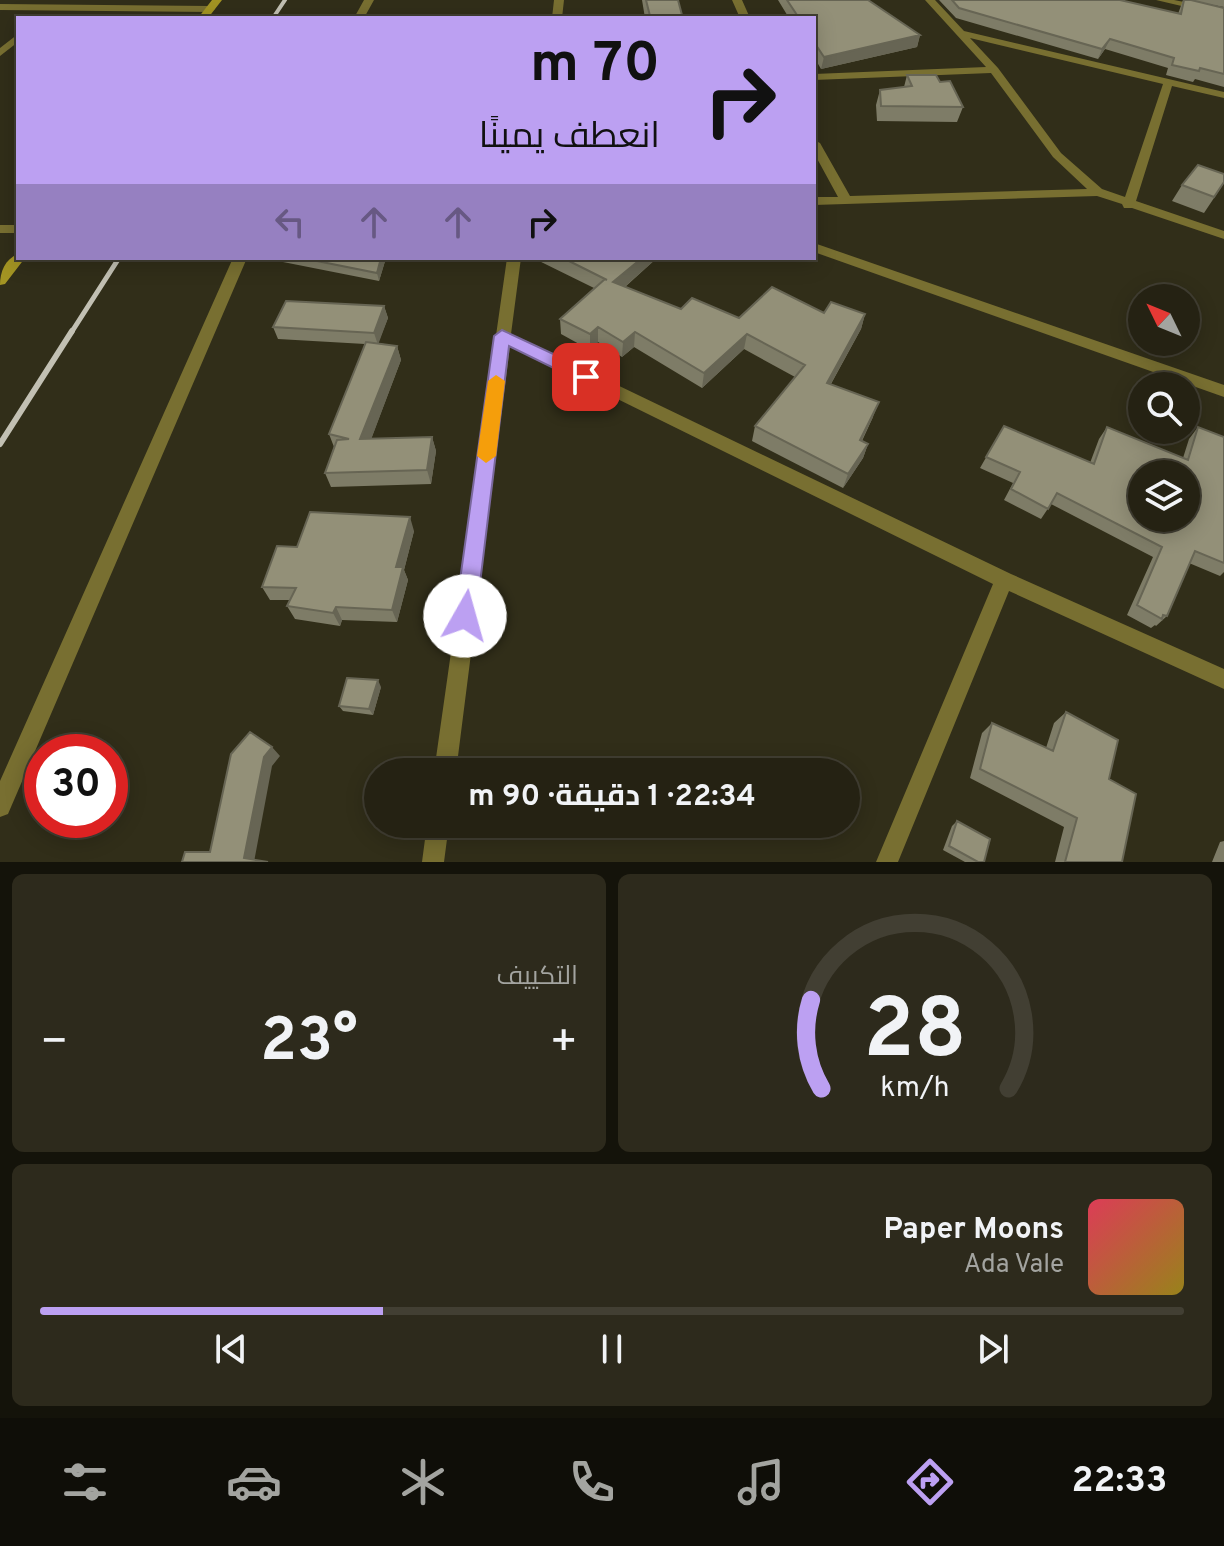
<!DOCTYPE html>
<html lang="ar">
<head>
<meta charset="utf-8">
<style>
  :root { --surface:#252213; --page:#2d2a1c; --text:#f1f3f6; --muted:#a3a4a0; --line:#423f33; --accent:#bca0f2 }
  body { margin:0; font-family:Overpass,Cairo,sans-serif; background:var(--page); color:var(--text); direction:rtl; height:100vh; display:flex; flex-direction:column; font-size:30px; white-space:nowrap }
  * { box-sizing:border-box; margin:0 }
  p { font-size:26px; color:var(--muted) }
  .icon { flex:none; width:44px; height:44px; fill:none; stroke:currentColor; stroke-width:2; stroke-linecap:round; stroke-linejoin:round }
  .map { position:relative; height:862px; overflow:hidden; direction:ltr }
  .sheet { display:flex; flex-direction:column; gap:12px; padding:12px; background:#14130a; flex:1 }
  .sheet>* { flex:none }
  .banner { position:absolute; left:16px; top:16px; width:800px; height:244px; border-radius:0px; box-shadow:0 4px 20px #0003,0 0 0 2px var(--line); direction:rtl; background:#bca0f2; color:#111; overflow:hidden }
  .needle { width:52px; rotate:313deg }
  .buttons { position:absolute; left:1128px; top:284px; display:grid; gap:16px }
  .buttons a { display:grid; place-items:center; width:72px; height:72px; border-radius:50%; background:var(--surface); box-shadow:0 4px 20px #0003,0 0 0 2px var(--line); font-size:40px }
  .speed { position:absolute; left:24px; top:734px; display:flex; gap:16px; font-size:40px; font-weight:700; text-align:center }
  .speed>* { display:grid; place-content:center; width:104px; height:104px; border-radius:50%; background:var(--surface); box-shadow:0 4px 20px #0003,0 0 0 2px var(--line); line-height:1 }
  .speed .limit { border:12px solid #d22; background:#fff; color:#111 }
  .pin { position:absolute; display:grid; place-items:center; width:68px; height:68px; color:#fff; margin:-34px; border-radius:16px; box-shadow:0 4px 12px #0006 }
  .me { position:absolute; width:88px; margin:-44px; rotate:7deg; stroke-linejoin:round; filter:drop-shadow(0 0 6px #0008) }
  .turn { display:flex; align-items:center; gap:28px; height:168px; padding:0 24px; font-size:36px }
  .turn .icon { width:104px; height:104px; stroke-width:2.5 }
  .turn b { display:block; font-size:56px; line-height:68px }
  .lanes { display:flex; align-items:center; height:76px; padding:0 24px; background:#0003; justify-content:center; gap:40px; direction:ltr }
  .lanes .off { opacity:.35 }
  .big { font-size:60px; font-weight:700; line-height:1.1 }
  .sheet .card { flex:1; display:flex; flex-direction:column; justify-content:center; gap:12px; min-width:0; padding:0 28px; border-radius:12px; background:var(--page) }
  .sheet .dial { align-items:center; gap:0 }
  .dial svg { height:208px; overflow:visible; fill:none; stroke:var(--line); stroke-width:7; stroke-linecap:round; text-anchor:middle }
  .dial text { fill:var(--text); stroke:none }
  .song { display:flex; align-items:center; gap:24px }
  .cover { width:96px; height:96px; border-radius:12px; background:linear-gradient(135deg,hsl(350 70% 55%),hsl(50 70% 35%)) }
  .played { height:8px; border-radius:4px; background:linear-gradient(90deg,var(--accent) 30%,var(--line) 30%) }
  .keys { display:flex; justify-content:space-around; direction:ltr }
  .heat { display:flex; justify-content:space-between; align-items:center; font-size:44px; direction:ltr }
  .sheet .tiles { flex:1; display:grid; gap:12px; grid-template-columns:1fr 1fr }
  .card:last-child { grid-column:span 2 }
  .trip { position:absolute; left:364px; top:758px; width:496px; height:80px; border-radius:40px; background:var(--surface); box-shadow:0 4px 20px #0003,0 0 0 2px var(--line); font-weight:700; line-height:80px; text-align:center; direction:rtl }
  .dock { display:flex; height:128px; justify-content:space-around; align-items:center; background:#0f0e08; color:var(--muted) }
  .dock .icon { width:56px; height:56px }
  .dock .current { color:var(--accent) }
  .dock b { font-size:36px; color:var(--text) }
  .map>svg:first-child { display:block }
  .lines { fill:none; stroke-linecap:round; stroke-linejoin:round }
  .minor { fill:#786f31; fill-rule:evenodd }
  .secondary { fill:#a39423; fill-rule:evenodd }
  .rail-far2 { stroke:#c2c0b3; stroke-width:4 }
  .rail-far1 { stroke:#c2c0b3; stroke-width:5 }
  .rail { stroke:#c2c0b3; stroke-width:6 }
  .wall { fill:#7e7c67 }
  .shaded-wall { fill:#676554 }
  .building { fill:#939078; stroke:#676554; stroke-width:2; fill-rule:evenodd }
  .route { fill:#bca0f2; stroke:#7a689d; stroke-width:2 }
  .slow { fill:#f59e0b }
</style>
</head>
<body>
<div class="map">
<svg width="1224" height="862" viewBox="0 0 1224 862">
  <rect width="100%" height="100%" fill="#312e19"/>
  <g class="lines">
    <!-- minor -->
    <path class="minor" d="M364 0H374L364 18H354Z
      M554 0H564L562 18H552Z
      M732 0H742L750 18H740Z
      M925 0H935L964 31 1224 92V98L1172 86 1136 201 1224 231V239L1132 208H1124L1122 204 1097 196 814 205V197H838L814 153V140L820 143 850 196 1087 189 1053 157 991 73 814 80V74L986 67ZM970 38 1163 84 1125 197 1102 189 1061 153 998 68Z
      M1156 0H1174L1224 10V16Z
      M0 4 210 6 215 9 210 12 0 10Z
      M18 34V42L0 56V48Z
      M0 225H18V233H0Z
      M814 243 1224 385V397L814 252Z
      M233 258H247L8 814 0 817V781Z
      M507 258H521L511 334 1011 574 1224 669V689L1009 591 898 862H876L993 584 510 346 456 772H434Z
      M427 824H449L444 862H422Z"/>
    <!-- secondary -->
    <path class="secondary" d="M212 0H222L208 18H198Z
      M18 254V258H25L5 284 0 285C0 272 5 259 18 254Z"/>
    <!-- rail-far2 -->
    <path class="rail-far2" d="M273 18 285 0"/>
    <!-- rail-far1 -->
    <path class="rail-far1" d="M71 333 119 258"/>
    <!-- rail -->
    <path class="rail" d="M0 444 72 331"/>
  </g>
  <!-- wall -->
  <path class="wall" d="M642 0H678L682 18H645Z
    M778 0H868L920 35 917 47 821 69 814 57V18H789Z
    M939 0H1120L1178 14 1183 0H1224V7L1202 3 1224 8V87L1195 79 1193 82 1166 75 1168 68 1105 49 1098 59 956 18Z
    M907 75 940 82 963 107 957 122 877 121 876 105 880 90 904 87Z
    M1224 183 1204 213 1172 201 1182 185Z
    M282 258H386L379 281 283 262Z
    M533 258H657L625 287 681 309 739 318 824 313 865 314 861 329 831 384 873 417 862 441 868 444 863 458 843 488 752 441 755 426 795 377 744 349 702 388 634 347 622 357 598 342 590 350 561 334 560 319 594 288Z
    M384 306 388 318 378 343 397 346 401 360 371 439 432 437 436 451 431 484 331 487 325 473 334 447 329 434 365 344 278 339 273 327Z
    M1004 426 1090 463 1099 439 1107 427 1183 458 1189 439 1198 427 1224 437V572L1220 576 1189 563 1167 616 1156 626 1155 625 1151 628 1127 615 1153 557 1051 504 1041 519 1004 500 1013 483 980 468Z
    M414 531 404 570 408 580 397 622 342 620 340 626 295 619 287 606 290 600H270L262 587 297 547Z
    M381 687 373 715 343 711 339 706Z
    M1066 712 1109 779 1122 862H1055L1064 827 970 778 982 733 992 723 1046 748 1054 723Z
    M957 821 984 862H965L943 850 952 826Z
    M1224 841V862H1212L1220 842Z"/>
  <!-- shaded-wall -->
  <path class="shaded-wall" d="M920 35 917 47 821 69 824 57Z
    M1110 39 1105 49 1098 59 1102 49Z
    M381 258H386L379 281 377 273Z
    M642 258H657L613 297V282Z
    M384 306 388 318 378 345 374 333Z
    M865 314 861 329 823 398 827 383Z
    M598 327V342L590 350V334Z
    M635 332 634 347 622 357 623 342Z
    M747 334 744 349 702 388 704 373Z
    M397 346 401 360 366 453 360 439Z
    M879 402 873 417 855 454 860 440Z
    M432 437 436 451 431 484 427 470Z
    M868 444 863 458 843 488 848 474Z
    M410 517 414 531 404 570 408 580 397 622 392 610 396 567Z
    M336 607 342 620 340 626 333 613Z
    M378 680 381 687 373 715 369 709Z
    M272 747 280 756 272 766 254 862 244 858 264 757Z"/>
  <!-- building -->
  <path class="building" d="M646 0H678L682 15 650 16Z
    M787 0H868L920 35 824 57 814 42V18H799Z
    M952 0H1120L1181 14 1184 0H1191L1224 8V74L1200 68 1199 71 1172 65 1174 58 1110 39 1102 49 959 8Z
    M907 75H936L940 82 950 81 963 107 881 106 880 90 912 86Z
    M1198 165 1224 174V182L1214 197 1182 185Z
    M302 258H381L377 273Z
    M563 258H642L613 282 681 309 692 298 739 318 772 287 824 313 831 302 865 314 827 383 879 402 860 440 868 444 848 474 755 426 805 365 747 334 704 373 635 332 623 342 598 327 590 334 560 319 605 279 607 280Z
    M286 301 384 306 374 333 273 327Z
    M366 342 397 346 360 439 432 437 427 470 325 473 337 440 349 439 329 434Z
    M1004 426 1094 464 1107 427 1188 460 1198 427 1224 437V563L1195 551 1167 616 1163 615 1162 619 1137 605 1162 547 1057 493 1048 509 1011 489 1020 472 986 457ZM1142 474H1186V518H1142Z
    M310 512 410 517 396 567H403L392 610 336 607 333 613 287 606 296 588 262 587 277 546 297 547Z
    M347 678 378 680 369 709 339 706Z
    M1066 712 1118 740 1109 779 1136 794 1122 862H1065L1077 818 980 769 992 723 1053 751Z
    M250 732 272 747 264 757 244 858 268 862H182L185 852H210L231 754Z
    M957 821 990 839 984 862H978L949 846Z"/>
  <!-- route -->
  <path class="route" d="M502 330 592 372 594 377 592 381H580L509 346 476 616 473 623 465 626 458 623 455 616 494 336Z"/>
  <!-- slow -->
  <path class="slow" d="M496 375 505 381 496 456 486 463 477 456 488 381Z"/>
</svg>
<div class="buttons">
<a><svg class="needle" viewBox="-14 -14 28 28"><path d="M0-13l5 13h-10z" fill="#e53935"/><path d="M0 13l5-13h-10z" fill="#a3a4a0"/></svg></a>
<a><svg class="icon" aria-label="search" viewBox="0 0 24 24"><circle cx="10" cy="10" r="6"/><path d="M15 15l6 6"/></svg></a>
<a><svg class="icon" aria-label="layers" viewBox="0 0 24 24"><path d="M12 4l9 5-9 5-9-5zM3 14l9 5 9-5"/></svg></a>
</div>
<div class="speed"><div class="limit">30</div></div>
<div class="pin" style="left:586px;top:377px;background:#d93025"><svg class="icon" aria-label="arrive" viewBox="0 0 24 24"><path d="M6 21V4h12l-3 4 3 4H6"/></svg></div>
<svg class="me" style="left:465px;top:616px" viewBox="-20 -20 40 40"><circle r="19" fill="#fff"/><path d="M0-13L10 11 0 6-10 11z" fill="#bca0f2"/></svg>
<div class="trip">22:34 · 1 دقيقة · 90 m</div>
<div class="banner">
<div class="turn"><svg class="icon" aria-label="right" viewBox="0 0 24 24"><path d="M7 20v-9h11M14 6l5 5-5 5"/></svg><div><b>70 m</b>انعطف يمينًا</div></div>
<div class="lanes"><svg class="icon off" aria-label="left" viewBox="0 0 24 24"><path d="M17 20v-9H6M10 6l-5 5 5 5"/></svg><svg class="icon off" aria-label="ahead" viewBox="0 0 24 24"><path d="M12 20V5M6 11l6-6 6 6"/></svg><svg class="icon off" aria-label="ahead" viewBox="0 0 24 24"><path d="M12 20V5M6 11l6-6 6 6"/></svg><svg class="icon" aria-label="right" viewBox="0 0 24 24"><path d="M7 20v-9h11M14 6l5 5-5 5"/></svg></div>
</div>
</div>
<section class="sheet">
<div class="tiles">
<div class="card dial"><svg viewBox="0 0 100 80">
<path d="M14 69A42 42 0 1 1 86 69"/>
<path d="M14 69A42 42 0 0 1 10 35" stroke="#bca0f2"/>
<text x="50" y="56" font-size="32" font-weight="700">28</text>
<text x="50" y="72" font-size="11">km/h</text>
</svg></div>
<div class="card"><p>التكييف</p>
<div class="heat"><a>−</a><b class="big">23°</b><a>+</a></div>
</div>
<div class="card">
<div class="song"><i class="cover"></i><div><b>Paper Moons</b><p>Ada Vale</p></div></div>
<div class="played"></div>
<div class="keys"><svg class="icon" aria-label="previous" viewBox="0 0 24 24"><path d="M18 5L8 12l10 7zM5 5v14"/></svg><svg class="icon" aria-label="pause" viewBox="0 0 24 24"><path d="M8 5v14M16 5v14"/></svg><svg class="icon" aria-label="next" viewBox="0 0 24 24"><path d="M6 5l10 7-10 7zM19 5v14"/></svg></div>
</div>
</div>
</section>
<nav class="dock">
<b>22:33</b>
<svg class="icon current" aria-label="directions" viewBox="0 0 24 24"><path d="M12 3l9 9-9 9-9-9zM9 14v-3h6M13 9l2 2-2 2"/></svg>
<svg class="icon" aria-label="music" viewBox="0 0 24 24"><path d="M9 18V5l10-2v13"/><circle cx="6" cy="18" r="3"/><circle cx="16" cy="16" r="3"/></svg>
<svg class="icon" aria-label="phone" viewBox="0 0 24 24"><path d="M5 4h4l2 5-3 2q2 4 5 5l2-3 5 2v4C11 20 4 13 5 4z"/></svg>
<svg class="icon" aria-label="climate" viewBox="0 0 24 24"><path d="M12 3v18M4 7l16 10M4 17L20 7"/></svg>
<svg class="icon" aria-label="car" viewBox="0 0 24 24"><path d="M5 17H2v-5l4-1 3-4h7l3 4 3 1v5h-3M9 17h6M6 11h13"/><circle cx="7" cy="17" r="2"/><circle cx="17" cy="17" r="2"/></svg>
<svg class="icon" aria-label="filters" viewBox="0 0 24 24"><path d="M4 7h16M4 17h16"/><circle cx="9" cy="7" r="2"/><circle cx="15" cy="17" r="2"/></svg>
</nav>
</body>
</html>
